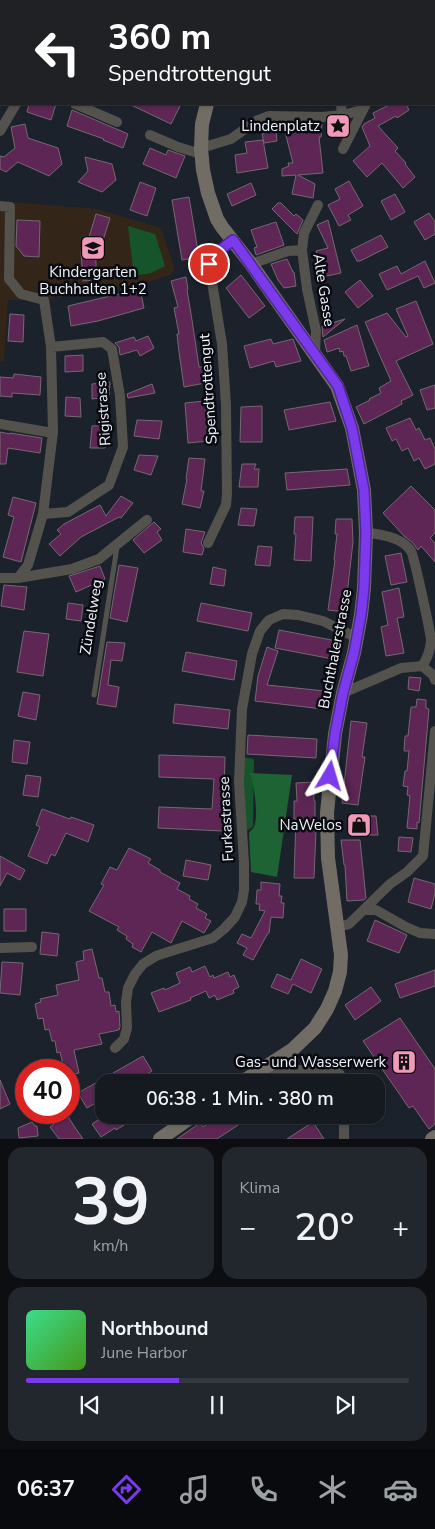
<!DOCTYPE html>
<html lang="de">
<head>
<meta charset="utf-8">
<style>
  :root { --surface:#151a21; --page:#22272e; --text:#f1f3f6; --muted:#9da1a5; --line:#34383f; --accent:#7c3aed }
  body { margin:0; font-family:"Nunito Sans",sans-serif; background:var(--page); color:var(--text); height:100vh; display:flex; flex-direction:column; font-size:19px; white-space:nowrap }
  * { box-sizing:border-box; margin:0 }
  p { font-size:16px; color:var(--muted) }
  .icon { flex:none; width:28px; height:28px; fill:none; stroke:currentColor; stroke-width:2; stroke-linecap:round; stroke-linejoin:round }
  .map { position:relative; height:1139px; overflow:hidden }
  .details { display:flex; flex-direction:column; gap:8px; padding:8px; background:#0c0e12; flex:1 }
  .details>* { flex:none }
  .top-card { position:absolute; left:0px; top:0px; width:435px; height:105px; box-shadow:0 1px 4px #0004,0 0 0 1px var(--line); background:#202124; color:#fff; overflow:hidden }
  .speed { position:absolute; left:15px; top:1059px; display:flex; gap:10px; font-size:25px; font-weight:700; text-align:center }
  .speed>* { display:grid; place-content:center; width:65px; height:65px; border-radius:50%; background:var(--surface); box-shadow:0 1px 4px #0004,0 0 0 1px var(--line); line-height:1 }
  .speed .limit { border:8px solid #d22; background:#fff; color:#111 }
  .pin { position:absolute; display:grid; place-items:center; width:42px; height:42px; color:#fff; margin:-21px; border:2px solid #fff; border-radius:50%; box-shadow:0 1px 5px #0007 }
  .me { position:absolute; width:55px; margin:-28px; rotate:7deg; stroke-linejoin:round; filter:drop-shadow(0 0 4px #0008) }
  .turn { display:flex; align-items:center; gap:18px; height:105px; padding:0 25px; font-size:22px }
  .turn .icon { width:65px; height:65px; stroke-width:2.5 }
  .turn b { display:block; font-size:35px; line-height:42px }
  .big { font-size:38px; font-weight:600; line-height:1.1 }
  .details .tile { flex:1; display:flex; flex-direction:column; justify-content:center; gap:8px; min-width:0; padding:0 18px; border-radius:15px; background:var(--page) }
  .details .dial { align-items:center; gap:0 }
  .dial b { font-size:65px; line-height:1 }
  .song { display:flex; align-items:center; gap:15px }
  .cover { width:60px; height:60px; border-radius:8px; background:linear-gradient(135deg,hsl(150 70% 55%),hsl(100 70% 35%)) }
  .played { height:5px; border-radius:2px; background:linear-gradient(90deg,var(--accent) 40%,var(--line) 40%) }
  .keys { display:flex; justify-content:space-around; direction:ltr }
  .heat { display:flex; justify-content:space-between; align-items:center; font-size:28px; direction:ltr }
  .details .tiles { flex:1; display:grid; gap:8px; grid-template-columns:1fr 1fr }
  .tile:last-child { grid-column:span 2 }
  .trip { position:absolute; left:95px; top:1074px; width:290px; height:50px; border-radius:15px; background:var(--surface); box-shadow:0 1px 4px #0004,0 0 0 1px var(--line); font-weight:600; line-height:50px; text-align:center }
  .tabs { display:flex; height:80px; justify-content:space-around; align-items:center; background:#080a0d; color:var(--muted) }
  .tabs .icon { width:35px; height:35px }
  .tabs .current { color:var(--accent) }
  .tabs b { font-size:22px; color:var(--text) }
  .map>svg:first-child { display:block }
  .education { fill:#342519 }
  .green { fill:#16542b }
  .forest { fill:#1d6334 }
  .building { fill:#5d2655; stroke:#746871 }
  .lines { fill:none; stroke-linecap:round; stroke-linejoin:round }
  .lane { stroke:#54524c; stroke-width:5 }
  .street { stroke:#54524c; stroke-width:10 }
  .secondary { stroke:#716d64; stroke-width:14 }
  .route-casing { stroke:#51269a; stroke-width:12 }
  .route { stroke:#7c3aed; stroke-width:9 }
  .labels { text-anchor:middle; stroke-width:5; stroke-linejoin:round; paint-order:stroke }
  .poi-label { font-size:15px; fill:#eff4fb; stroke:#090b10; text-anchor:end }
  .street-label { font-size:15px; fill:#eff4fb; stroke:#090b10 }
</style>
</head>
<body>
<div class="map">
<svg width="435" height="1139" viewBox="0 0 435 1139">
  <rect width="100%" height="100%" fill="#1c222c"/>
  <!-- education -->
  <path class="education" d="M0 201 97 209 161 228 175 270 169 275 152 281 44 300H8L4 362 0 361Z"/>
  <!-- green -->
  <path class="green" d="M128 226 155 234 165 266 151 273 134 276Z
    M242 757 254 759 253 827 246 831Z"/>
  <!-- forest -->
  <path class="forest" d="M250 773 292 775 277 877 251 872 249 833C250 831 253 829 254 827 259 816 254 784 250 773Z"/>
  <!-- building -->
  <path class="building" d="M29 104H56L51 120 27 112Z
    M129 104H181L171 124Z
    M391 104H406L409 110 397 118 396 116 378 126 398 148 395 151 406 163 405 164 415 177 403 188 382 163 367 177 353 161 370 146 362 127 364 124 375 118 373 113Z
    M72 110 128 134 123 148 103 140 104 139 67 126Z
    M299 123 322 124 321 137H319L323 173 298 175 315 184 313 198 292 194 296 175 282 176V169L289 166 288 163H293L285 132 298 130Z
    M25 124 28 138 58 148 62 164 49 176 18 162 6 172 0 169V156L4 157 15 148 11 127Z
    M276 131 277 141 264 143 262 134Z
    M263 140 268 168 237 173 235 155 247 153 245 142Z
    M150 148 166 155 168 150 185 156 176 178 143 164Z
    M85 157 112 164 116 180 102 192 78 182 88 171Z
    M349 181 363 206 348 215 351 220 339 226 328 205 340 199 335 189Z
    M140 182 156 188 147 216 130 210Z
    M251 183 256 195 232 206 227 194Z
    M395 194 405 212 391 220 381 201Z
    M189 197 199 257 182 260 172 200Z
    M278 203H281L294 216 296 214 303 220 297 234 272 209Z
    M429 213 435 222V234L425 240 414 222Z
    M96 214 110 218 100 250 95 248 97 280 83 281 81 252 83 246 86 247Z
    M17 220 40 221 39 257 24 256 16 246Z
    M328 220 341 273 322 277 316 251 328 248 317 225Z
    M276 222 284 245 256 255 254 248 257 247 251 230Z
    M381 235 388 247 360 261H357L351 250Z
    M287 259 293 272H294L296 286 284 288 278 280 271 264Z
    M425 261 435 283 424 288 418 276 387 290 379 274 397 266 401 274Z
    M241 275 265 306 249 318 226 288Z
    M186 277 188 289 187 290 192 320 199 367H202L205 383 184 387 179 352 177 334H179L174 308 178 307 171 281Z
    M360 280 373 296 358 308 345 292Z
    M140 289 144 308 98 321 71 326 68 306Z
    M416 301 433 344 396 361 413 395 401 401 402 404 364 424 356 407 370 400 369 399 381 393 379 388 391 381 365 322 387 313 406 337 408 336 396 309Z
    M10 314 24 315 23 342 8 341Z
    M345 319 323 337 322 326Z
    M357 325 369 366 351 371 346 356H344L343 351 340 352 339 348 327 352 324 340Z
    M148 336 154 348 140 356 137 350 120 355 119 347 115 343 134 337 136 341Z
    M271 339 273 344 293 339 301 361 276 367 274 361 250 368 244 346Z
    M83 355V371L65 372V356Z
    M14 374 41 377 40 395 12 393V397L0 396V377L13 378Z
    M110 382 109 397 92 399V384Z
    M152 384 155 393 128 398 127 394Z
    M435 385V408L427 410 420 390Z
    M66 397 80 398 81 417 65 416Z
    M205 401 208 441 188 443 185 403Z
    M330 402 336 421 289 430 284 410Z
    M262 406V442H240L241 407Z
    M410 418 416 430 419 428 425 440 430 438 435 449V464L425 469 419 458 414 461 408 448 402 451 396 439 392 441 386 428Z
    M137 420 162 421 159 439 134 436Z
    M109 425 105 448H90L92 426Z
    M0 432 10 434V433L42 438 40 453 8 448 6 464H0Z
    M139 455 158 456 151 475 134 470Z
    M189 458 205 459 201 491H204L200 508 182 504 187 479H186Z
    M242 464H256L254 469H259L258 487H239Z
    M347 469 350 485 287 490 285 473Z
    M411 486 435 510V533L430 538 435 543V562L421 546 418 550 412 542 404 536 383 513Z
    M121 496 133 503 121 518 119 517 81 537 60 556 49 544 61 534 57 530 64 524 100 505 106 516Z
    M13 497 36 503 21 562 3 557 14 517 8 515Z
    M241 508 257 509 254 526 238 525Z
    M295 517H313L311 561 294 560 296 534H294Z
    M336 519H352L353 542 345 612 328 610 335 560H334L337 534H335Z
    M154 522 161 529 157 532 162 540 144 553 133 540Z
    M186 529 205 532 201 543 204 548 202 555 183 552Z
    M258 546 272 547 270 566 255 565Z
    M401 553 407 582 391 585 385 556Z
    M119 565 138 568 127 622 110 618Z
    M100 566 105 579 76 592 69 576Z
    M213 567 226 570 224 586 210 584Z
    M4 585 27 587 24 610 1 606Z
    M399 588 404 617 397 618 404 653 386 656 381 627 388 625 382 592Z
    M68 603 83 605 81 621 66 619Z
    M201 603 252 613 248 631 197 621Z
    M279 630 342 642 338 660 275 648Z
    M24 631 49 634 43 676 17 672Z
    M107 642 125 643 122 661 111 660 108 685 119 687 116 707 97 704Z
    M267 647 278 651 267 685 325 691 323 709 255 701 258 676Z
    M186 652 237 661 234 680 182 671Z
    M409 677 421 678 419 691 408 689Z
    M23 692 40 695 36 720 18 716Z
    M417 699 426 700V708L429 709 419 823 417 822V829L407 828 410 796 407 795 408 787 403 786 405 771H407L409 751H404L405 736H408L411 707H416Z
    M175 704 230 710 228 729 173 723Z
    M351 721 367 723 362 757H365L358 805 342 803Z
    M248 735 317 739 316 758 247 754Z
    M14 740 30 742 27 764 12 762Z
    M159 755 225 757 223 831 158 828 159 807 212 809 214 779 159 777Z
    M26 775 41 777 38 797 23 795Z
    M313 782 314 801H315V830H316L314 878H294L296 819H294V801H297L296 783Z
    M42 809 70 819 71 817 94 825 88 842 66 833 55 856 51 854 47 864 28 856 40 827 36 825Z
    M356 816H376L378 835H357Z
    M399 837 413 838 411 852 398 851Z
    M341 840H360L366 898 364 900 347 901 345 865H344Z
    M129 848 151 859 148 863 160 870V872L180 883 177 889 190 896 189 899 198 904 196 908 207 914 205 918 211 921 204 933 182 921 171 943 152 932 141 952 132 947 133 944 126 939 127 936 117 930 119 927 89 911 104 885 101 884 110 867 117 870Z
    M0 856 25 870 20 880 7 873 0 886Z
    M186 860 211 865 208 880 183 876Z
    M414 878 435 884V893L431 909 408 902Z
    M261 882 280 884 279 896H282L281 903H284L283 918 271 917 269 933H268L253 960 243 955 247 948 237 943 242 934 251 938 265 911 259 910 260 904H256L257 890H261Z
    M4 909H26V931H4Z
    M375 920 407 935 399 953 367 941Z
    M42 932 59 934 57 956 40 954Z
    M92 949 99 978H102L105 992H109L111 1006 115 1005 116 1012 119 1011 120 1027 119 1030 99 1034 102 1044 74 1050 79 1073 69 1075V1070H67L66 1064H63L60 1052 57 1053 55 1041H52L49 1029 45 1030 43 1018 38 1019 35 1004 41 1002 40 999 58 995 56 985 79 980 76 962 84 960 83 951Z
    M301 959 322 969 311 993 293 984 288 994 271 987 277 974 291 980Z
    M2 962 23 963 20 995 0 993Z
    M205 966 210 977 213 975 214 978 228 972 230 977 234 975 239 987 233 990 234 993 217 1000 215 995 209 998 206 991 190 998 191 1000 159 1012 151 993 164 988 165 990 180 983 176 973 190 967 192 972Z
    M435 970V986L400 998 395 984Z
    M371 987 381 1001 355 1020 345 1005Z
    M400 1018 435 1069V1124L429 1129 413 1106 409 1108 363 1041Z
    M143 1056 152 1071 132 1082H104V1098L87 1108 78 1093Z
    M41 1059 49 1070H25Z
    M0 1080 10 1104 0 1109Z
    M67 1115 74 1126 83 1139H59L50 1127Z
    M106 1115H140L116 1130 115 1128 101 1137 92 1124Z
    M221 1115H253L217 1139H177L200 1123 203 1127Z
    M32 1122 35 1126H37L38 1136 19 1138 18 1128Z
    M313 1122 324 1139H287Z"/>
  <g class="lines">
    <!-- lane -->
    <path class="lane" d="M15 1V0
      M0 16 1 15
      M94 695 117 547"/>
    <!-- street -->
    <path class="street" d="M71 1 72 0
      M334 1 335 0
      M434 7 435 5
      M434 30 435 31
      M75 104 117 122
      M341 104 342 115
      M0 131 16 104
      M150 135 178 147 201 154
      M201 148 231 139 256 121 269 116 322 117 342 115 362 110
      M343 149 366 104
      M0 206 10 207 9 279 21 294 44 300 51 347 53 432 43 514 28 565 18 578H0
      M251 264 288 251 302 250
      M315 353 316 331 307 289 302 250 304 233 318 205
      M0 424 53 433
      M43 514 68 512 109 485 123 447 120 396 112 349 103 342 51 347
      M366 533C382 534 402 537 411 551 414 556 431 634 431 641 430 651 428 658 422 666
      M208 543 226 505 227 494 226 405 222 344 209 264 214 255 233 240
      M18 578 72 569 99 559 147 520
      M343 693 401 668 422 666 433 675 435 680
      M364 910H376L406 927 420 933 435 934
      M338 927 349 924 390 884 407 872 423 856 435 731
      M0 948 32 947
      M115 1048 124 1039 127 1028 126 1002 128 988 135 974 143 964 156 956 168 952 213 938 224 929 235 917 242 902 244 890V863L239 782 242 709 252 654 260 631 269 620 283 614 298 615 323 621 357 638
      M268 1066 273 1070H332L339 1073 344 1082
      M344 1115V1139"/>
    <!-- secondary -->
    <path class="secondary" d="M256 1 257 0
      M207 104 202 124 201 148 203 170 208 193 217 219 222 227 251 264 337 386 352 428 364 490 366 533 364 588 361 615 354 653 343 693 335 734 327 813 328 858 341 955 340 972 335 991 327 1009 315 1028 292 1050 242 1082
      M160 1139 194 1115
      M432 1139 435 1137"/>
  </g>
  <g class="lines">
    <defs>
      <path id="route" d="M209 264 214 255 233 240 338 386 352 428 364 490 366 533 364 588 361 615 354 653 343 693 335 734 330 776"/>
    </defs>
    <!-- route casing -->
    <use href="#route" class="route-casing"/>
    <!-- route -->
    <use href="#route" class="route"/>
  </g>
  <!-- icons -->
  <defs>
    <symbol id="sight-square" viewBox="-11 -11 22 22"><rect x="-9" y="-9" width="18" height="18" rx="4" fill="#ef9ab8" stroke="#090b10"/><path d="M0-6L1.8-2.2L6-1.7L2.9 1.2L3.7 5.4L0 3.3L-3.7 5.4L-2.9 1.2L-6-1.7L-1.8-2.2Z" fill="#111"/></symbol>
    <symbol id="school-square" viewBox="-11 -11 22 22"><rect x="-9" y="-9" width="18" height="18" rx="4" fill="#ef9ab8" stroke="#090b10"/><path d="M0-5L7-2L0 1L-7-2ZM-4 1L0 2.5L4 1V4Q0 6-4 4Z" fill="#111"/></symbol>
    <symbol id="shop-square" viewBox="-11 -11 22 22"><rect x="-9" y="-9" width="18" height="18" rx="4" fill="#ef9ab8" stroke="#090b10"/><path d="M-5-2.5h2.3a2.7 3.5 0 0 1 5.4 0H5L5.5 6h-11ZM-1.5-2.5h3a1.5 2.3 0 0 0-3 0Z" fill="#111"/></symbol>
    <symbol id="building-square" viewBox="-11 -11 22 22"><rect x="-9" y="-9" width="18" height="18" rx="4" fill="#ef9ab8" stroke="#090b10"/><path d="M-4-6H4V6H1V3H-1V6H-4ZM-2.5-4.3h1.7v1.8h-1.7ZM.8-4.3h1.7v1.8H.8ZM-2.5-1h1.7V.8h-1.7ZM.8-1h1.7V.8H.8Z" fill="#111"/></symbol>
  </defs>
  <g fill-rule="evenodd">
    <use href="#sight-square" x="324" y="112" width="28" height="28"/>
    <use href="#school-square" x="79" y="234" width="28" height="28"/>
    <use href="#shop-square" x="345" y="811" width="28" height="28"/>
    <use href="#building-square" x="390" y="1048" width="28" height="28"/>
  </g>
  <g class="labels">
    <!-- poi labels -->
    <g class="poi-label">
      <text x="320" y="131">Lindenplatz</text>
      <text x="93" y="277" text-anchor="middle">Kindergarten<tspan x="93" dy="17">Buchhalten 1+2</tspan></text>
      <text x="342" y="830">NaWelos</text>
      <text x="386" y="1067">Gas- und Wasserwerk</text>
    </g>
    <!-- street labels -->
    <g class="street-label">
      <text transform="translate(324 290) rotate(81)" y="5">Alte Gasse</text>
      <text transform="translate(208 389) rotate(-94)" y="5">Spendtrottengut</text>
      <text transform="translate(103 409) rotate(-94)" y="5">Rigistrasse</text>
      <text transform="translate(91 617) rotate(-81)" y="5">Zündelweg</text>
      <text transform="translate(335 649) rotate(-79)" y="5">Buchthalerstrasse</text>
      <text transform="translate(226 819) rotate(-93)" y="5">Furkastrasse</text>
    </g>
  </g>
</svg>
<div class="speed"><div class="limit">40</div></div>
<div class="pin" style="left:209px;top:264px;background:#d93025"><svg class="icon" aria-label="arrive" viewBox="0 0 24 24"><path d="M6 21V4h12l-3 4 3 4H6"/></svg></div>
<svg class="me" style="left:330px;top:776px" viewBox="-20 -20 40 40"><path d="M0-17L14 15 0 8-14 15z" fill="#7c3aed" stroke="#fff" stroke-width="4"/></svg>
<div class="trip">06:38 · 1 Min. · 380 m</div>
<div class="top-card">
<div class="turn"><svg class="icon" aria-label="left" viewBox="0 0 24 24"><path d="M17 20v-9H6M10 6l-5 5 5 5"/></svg><div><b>360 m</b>Spendtrottengut</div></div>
</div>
</div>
<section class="details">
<div class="tiles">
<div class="tile dial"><b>39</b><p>km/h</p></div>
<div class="tile"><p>Klima</p>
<div class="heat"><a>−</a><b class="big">20°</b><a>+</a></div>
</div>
<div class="tile">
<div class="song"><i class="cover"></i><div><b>Northbound</b><p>June Harbor</p></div></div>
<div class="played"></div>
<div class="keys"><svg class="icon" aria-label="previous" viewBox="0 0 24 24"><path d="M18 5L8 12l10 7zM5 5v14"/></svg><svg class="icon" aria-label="pause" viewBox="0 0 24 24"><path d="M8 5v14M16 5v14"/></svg><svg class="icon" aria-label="next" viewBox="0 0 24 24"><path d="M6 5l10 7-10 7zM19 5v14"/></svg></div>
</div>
</div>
</section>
<nav class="tabs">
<b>06:37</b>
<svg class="icon current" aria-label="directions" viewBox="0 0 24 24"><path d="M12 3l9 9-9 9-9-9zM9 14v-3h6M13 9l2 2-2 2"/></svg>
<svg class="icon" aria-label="music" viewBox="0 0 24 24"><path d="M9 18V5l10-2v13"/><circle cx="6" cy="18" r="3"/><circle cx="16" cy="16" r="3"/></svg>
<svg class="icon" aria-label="phone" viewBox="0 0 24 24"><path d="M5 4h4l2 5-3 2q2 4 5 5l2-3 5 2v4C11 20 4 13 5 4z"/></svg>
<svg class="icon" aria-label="climate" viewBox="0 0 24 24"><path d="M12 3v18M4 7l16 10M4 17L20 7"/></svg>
<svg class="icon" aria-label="car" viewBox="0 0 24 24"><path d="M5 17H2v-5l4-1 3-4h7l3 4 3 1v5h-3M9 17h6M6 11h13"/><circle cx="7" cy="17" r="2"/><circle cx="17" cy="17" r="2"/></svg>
</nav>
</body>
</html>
